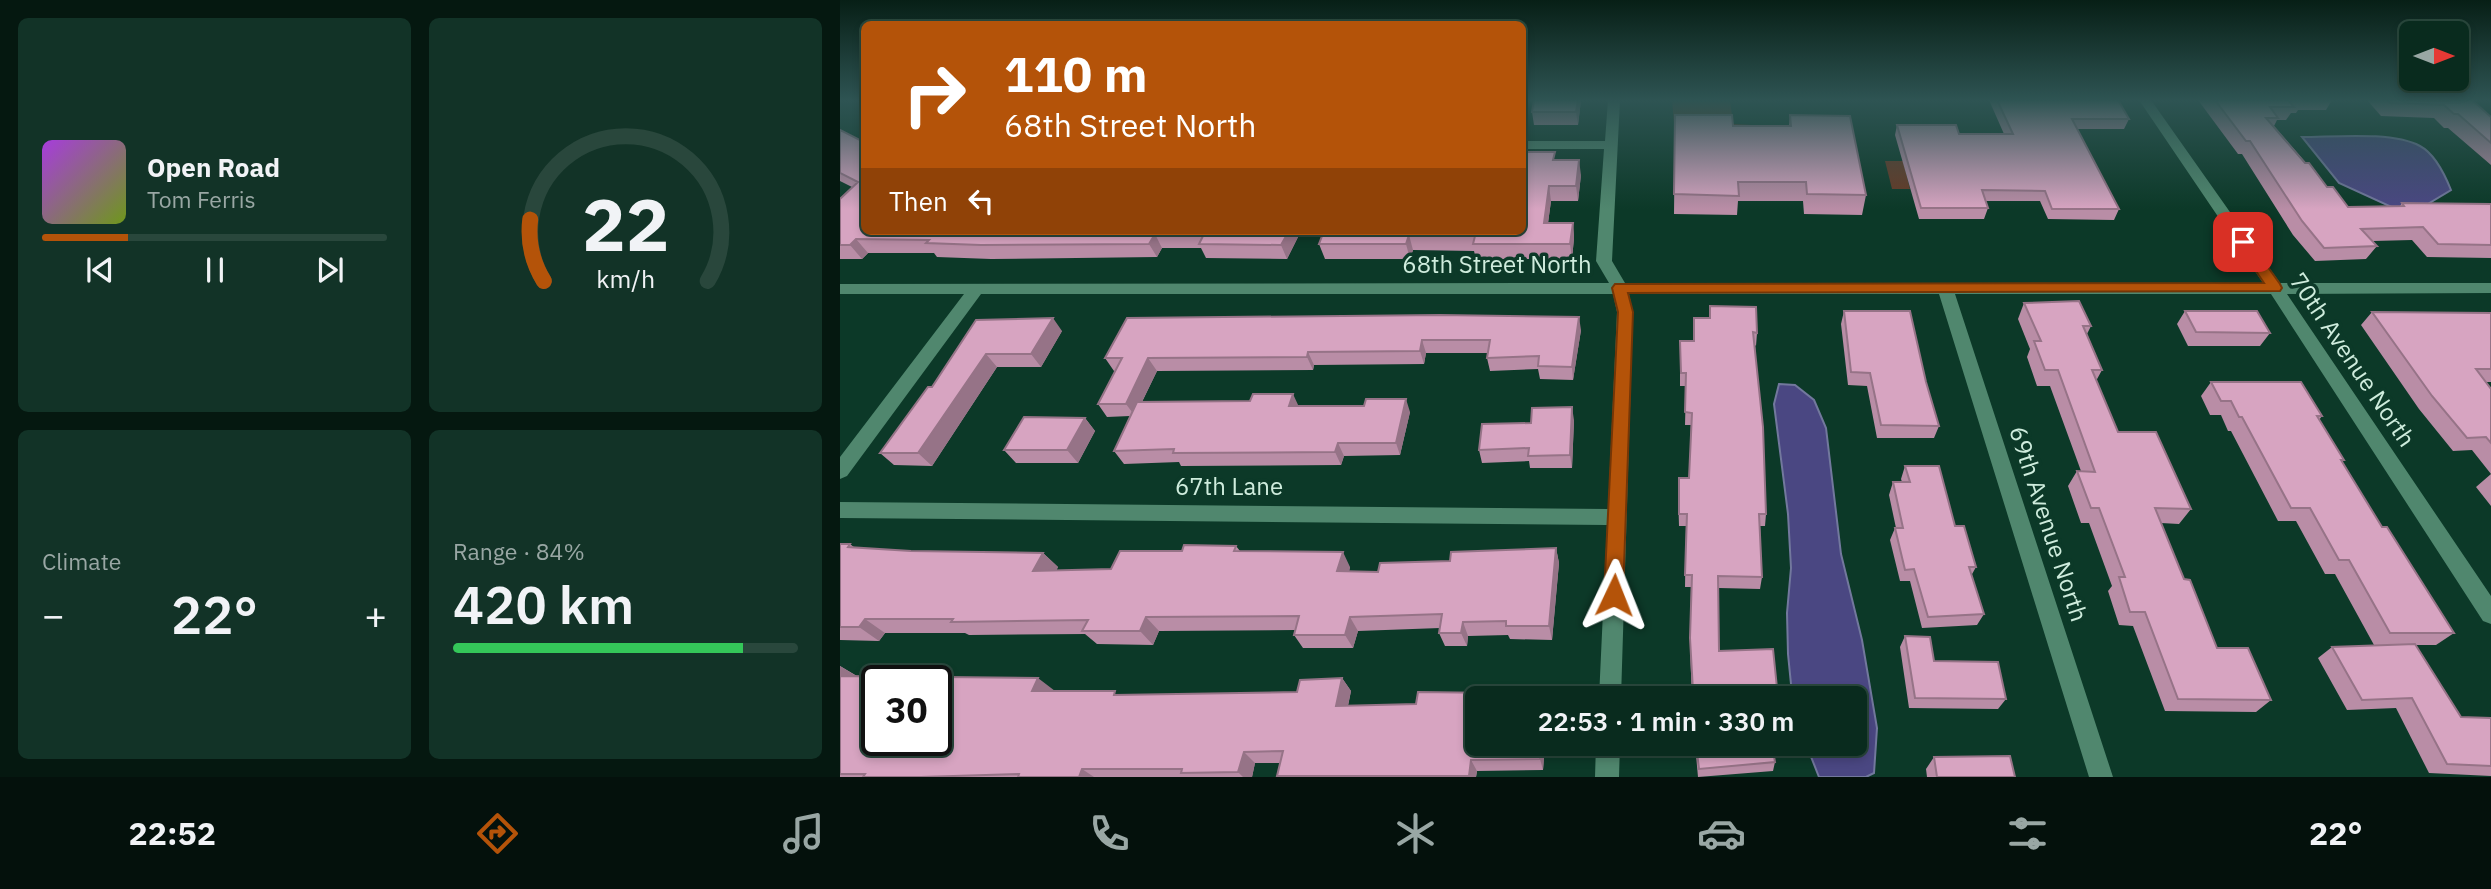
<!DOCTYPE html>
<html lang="en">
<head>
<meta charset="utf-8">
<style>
  :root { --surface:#092b1e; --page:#123327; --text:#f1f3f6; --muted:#99a7a4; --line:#29473c; --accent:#b45309 }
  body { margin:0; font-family:"IBM Plex Sans",sans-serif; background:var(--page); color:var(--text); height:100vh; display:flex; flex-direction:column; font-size:26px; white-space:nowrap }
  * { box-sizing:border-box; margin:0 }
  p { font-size:23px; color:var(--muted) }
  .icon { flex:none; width:38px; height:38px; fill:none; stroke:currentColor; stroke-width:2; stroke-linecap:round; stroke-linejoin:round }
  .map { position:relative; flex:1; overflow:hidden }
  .side { display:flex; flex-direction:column; gap:18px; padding:18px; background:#051810; width:840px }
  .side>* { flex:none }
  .guide { position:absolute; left:21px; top:21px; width:665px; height:214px; border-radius:10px; box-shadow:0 4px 10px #0003,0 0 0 2px var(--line); background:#b45309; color:#fff; overflow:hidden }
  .needle { width:46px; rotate:90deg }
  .fabs { position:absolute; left:1559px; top:21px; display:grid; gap:14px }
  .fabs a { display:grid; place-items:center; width:70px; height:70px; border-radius:10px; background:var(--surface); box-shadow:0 4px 10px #0003,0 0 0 2px var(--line); font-size:35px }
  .speed { position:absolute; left:21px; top:665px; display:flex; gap:14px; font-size:35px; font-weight:700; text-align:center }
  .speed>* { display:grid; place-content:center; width:91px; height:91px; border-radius:50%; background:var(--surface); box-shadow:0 4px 10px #0003,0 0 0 2px var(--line); line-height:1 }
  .speed .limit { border:4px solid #111; border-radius:10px; background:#fff; color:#111 }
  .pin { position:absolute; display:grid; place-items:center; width:60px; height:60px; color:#fff; margin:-30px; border-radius:14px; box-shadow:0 4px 10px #0006 }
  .me { position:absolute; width:77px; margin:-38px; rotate:2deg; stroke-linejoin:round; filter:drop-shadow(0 0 5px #0008) }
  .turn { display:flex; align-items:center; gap:24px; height:147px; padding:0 28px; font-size:32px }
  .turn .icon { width:91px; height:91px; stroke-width:2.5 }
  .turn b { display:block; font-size:49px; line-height:60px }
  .then { display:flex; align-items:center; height:66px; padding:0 28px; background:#0003; gap:14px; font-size:26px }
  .big { font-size:52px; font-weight:600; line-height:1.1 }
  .side .widget { flex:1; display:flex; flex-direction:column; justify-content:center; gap:10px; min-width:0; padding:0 24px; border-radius:10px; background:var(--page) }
  .side .dial { align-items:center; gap:0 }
  .dial svg { height:182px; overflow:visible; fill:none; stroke:var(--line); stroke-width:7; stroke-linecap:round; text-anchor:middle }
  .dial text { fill:var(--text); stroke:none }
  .song { display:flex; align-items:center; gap:21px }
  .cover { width:84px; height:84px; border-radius:10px; background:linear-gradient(135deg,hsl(280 70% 55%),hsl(80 70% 35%)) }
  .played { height:7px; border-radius:4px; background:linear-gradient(90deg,var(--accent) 25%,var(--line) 25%) }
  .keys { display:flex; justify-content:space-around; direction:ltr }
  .heat { display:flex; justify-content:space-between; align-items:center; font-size:38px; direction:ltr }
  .charge { height:10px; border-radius:5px; background:linear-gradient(90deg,#34c759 84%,var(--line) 0) }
  .side .tiles { flex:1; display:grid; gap:18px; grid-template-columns:repeat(2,1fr) }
  .trip { position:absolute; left:625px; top:686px; width:402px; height:70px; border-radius:10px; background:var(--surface); box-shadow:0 4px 10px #0003,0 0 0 2px var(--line); font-weight:600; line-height:70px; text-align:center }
  .tabs { display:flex; height:112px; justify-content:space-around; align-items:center; background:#04110c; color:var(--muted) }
  .tabs .icon { width:49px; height:49px }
  .tabs .on { color:var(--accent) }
  .tabs b { font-size:32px; color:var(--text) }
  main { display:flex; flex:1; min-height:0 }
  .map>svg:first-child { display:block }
  .green { fill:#693924 }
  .water { fill:#4a4782; stroke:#72789d; stroke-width:2 }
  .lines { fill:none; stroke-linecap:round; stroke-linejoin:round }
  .minor { fill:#50876e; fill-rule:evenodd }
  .wall { fill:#b98da6 }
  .shaded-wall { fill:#967387 }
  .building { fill:#d7a4c1; stroke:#967387; stroke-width:2; fill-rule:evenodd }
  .route { fill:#b45309; stroke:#753606; stroke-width:2 }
  .labels { text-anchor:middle; stroke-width:7; stroke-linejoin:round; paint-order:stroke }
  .street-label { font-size:24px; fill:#cfecdd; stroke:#0c3928 }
</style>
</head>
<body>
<main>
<section class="side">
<div class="tiles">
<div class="widget">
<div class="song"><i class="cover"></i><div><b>Open Road</b><p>Tom Ferris</p></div></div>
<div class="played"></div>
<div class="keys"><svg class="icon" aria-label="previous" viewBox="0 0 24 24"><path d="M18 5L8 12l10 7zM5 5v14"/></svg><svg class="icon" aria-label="pause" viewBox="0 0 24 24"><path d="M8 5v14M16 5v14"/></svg><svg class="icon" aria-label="next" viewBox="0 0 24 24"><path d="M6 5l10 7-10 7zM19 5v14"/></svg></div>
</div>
<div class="widget dial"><svg viewBox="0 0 100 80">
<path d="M14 69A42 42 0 1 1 86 69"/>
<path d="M14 69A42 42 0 0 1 8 42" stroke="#b45309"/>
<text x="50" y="56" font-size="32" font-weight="700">22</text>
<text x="50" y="72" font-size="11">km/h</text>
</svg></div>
<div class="widget"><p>Climate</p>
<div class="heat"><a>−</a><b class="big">22°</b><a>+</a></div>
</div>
<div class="widget"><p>Range · 84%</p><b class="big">420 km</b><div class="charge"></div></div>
</div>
</section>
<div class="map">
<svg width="1651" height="777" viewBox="0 0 1651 777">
  <rect width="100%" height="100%" fill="#0c3928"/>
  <!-- green -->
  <path class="green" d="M832 100H890L893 124 912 125 914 145 835 134Z
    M1045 161H1063L1070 189H1052Z"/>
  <!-- water -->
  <path class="water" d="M1462 137C1494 137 1552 131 1580 146 1595 154 1605 175 1611 190L1581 208 1558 210 1499 183Z
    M939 384 955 385 974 400 986 428 1001 554 1022 640 1037 728 1034 773 1026 777H979L966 744H1015V698H953L952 694 948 654 947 613 951 568 948 514 934 404Z"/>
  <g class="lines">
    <!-- minor -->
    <path class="minor" d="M768 100H780L772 261 785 283H1423L1299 100H1311L1440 283H1651V293L1447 294 1651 596V624L1643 621 1431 294H1115L1273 777H1249L1099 294H789L793 312 781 698H759L767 525 0 518V502L768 509 777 312 773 294H141L7 476 0 479V457L124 294H0V284L769 283 756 261 764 149H682V141H765Z
      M756 744H780L779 777H755Z"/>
  </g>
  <!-- wall -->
  <path class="wall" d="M694 100H741L738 125H694L692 112Z
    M1149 100H1278L1289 119 1284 129H1237L1279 209 1274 220 1208 219 1200 201H1145L1148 208 1144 219H1079L1055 135 1057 125 1119 134H1164Z
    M1358 100H1492L1486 110H1458L1456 113H1451L1446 120H1437L1434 126 1487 187 1508 207 1560 206 1562 203 1651 204V258L1587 257 1572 240 1533 241 1537 246 1526 259 1475 261 1453 235 1402 154H1398Z
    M1527 100H1632L1651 117V165L1608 128H1604L1594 118 1541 116Z
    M835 115 893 126H949L950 115 1026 195 1022 215 964 214 963 201H898L897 215 834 214Z
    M0 130 24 142V231H461L447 259 366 258 361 248H322L317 257 151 259 97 257 94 253H28L22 259H0V199L12 187 0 181Z
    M716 160 741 175 738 201H711L708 223H733L734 238 732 259H636L634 251 573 250 570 259H485L479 244Z
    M1184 303 1251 326 1247 334 1262 370 1256 381 1278 432 1351 509 1339 524 1321 523 1344 579 1377 648 1431 700 1416 712 1325 711 1293 626 1279 625 1268 591 1272 586 1249 523H1241L1228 486 1237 471H1241L1210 386H1197L1187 357 1190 349 1178 319Z
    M870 306 917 333 916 346 915 345 926 514 925 526H920L922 577 920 589 879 588V651L937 688 935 698H852L850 649 851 587H845L846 526H839L838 491 849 478 851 425H845L846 386H840V341H853L869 318Z
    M1004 311 1086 382 1099 426 1094 438H1037L1027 386 1008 385 1001 324Z
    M1345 311 1430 333 1420 346H1348L1337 324Z
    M1532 312 1651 313V382H1646L1651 389V474L1632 450 1613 451 1579 409 1521 325Z
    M136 320 222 331 201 367H157L92 466 54 465 40 453 92 387Z
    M741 330 733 380 700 379 698 369 650 371 647 358 648 353H586L584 364 474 365 473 370 317 371 302 402 458 406 570 412 560 455 504 456 501 465 341 466 339 462 284 464 274 451 290 416 267 417 258 404 275 371H274L265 358Z
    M1371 382 1482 416 1479 420 1504 460 1502 463 1542 527 1614 633 1596 645H1575L1621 717 1651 718V776L1589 773 1556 708 1507 710 1478 658 1492 647 1552 645H1534L1495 574H1485L1456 521H1438L1391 431H1388L1381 415H1370L1361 396Z
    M245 418 255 431 238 463H176L164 450Z
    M734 420 732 468H690L689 461 642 463 639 450 691 423Z
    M1065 466 1115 526 1136 567 1131 576 1144 614 1137 625 1082 628 1070 581H1060L1050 540 1055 528H1056L1049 495 1053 482H1062L1061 479Z
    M1651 474V506L1636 487Z
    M0 544H10L15 548 71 551 203 553 218 567 216 571 271 569 342 551 396 546 400 551 510 567 509 572H538L610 561 716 548 719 563 712 640 670 639 668 635 628 636 627 646H605L599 633 600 628 518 631 513 648H463L454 635 455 630 319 631 313 645 257 644 245 634 129 635 125 633H45L39 641 0 640Z
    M1065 636 1094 661 1166 699 1158 709 1069 708 1060 647Z
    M0 666 17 676 215 691 279 695 457 692 502 678 511 691 508 706 576 704 657 693 705 687 708 698H637L705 744 703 770 637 771 636 777H438L437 776 440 763H415L412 777H0Z
    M855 744H932L935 762 933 771 858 777Z
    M1094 757 1175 777H1087L1086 769Z"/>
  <!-- shaded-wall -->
  <path class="shaded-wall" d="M738 100H741L738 125 736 112Z
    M739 160 741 175 738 201 736 186Z
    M709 186 711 201 706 238 704 223Z
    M733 223 734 238 732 259 730 244Z
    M449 231H461L447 259 441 245Z
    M315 234 322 248 317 257 309 244Z
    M569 235 573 250 570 259 566 244Z
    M16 239 28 253 22 259 10 245Z
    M739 317 741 330 733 380 732 367Z
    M213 318 222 331 201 367 191 354Z
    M582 340 586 353 584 364 580 351Z
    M468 352 474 365 473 370 467 357Z
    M146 354 157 367 92 466 78 453Z
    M308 358 317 371 295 416 286 404Z
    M453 394 459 407 449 406Z
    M566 399 570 412 560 455 556 443Z
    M732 407 734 420 732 468 730 455Z
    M245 418 255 431 238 463 227 450Z
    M498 443 504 456 501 465 495 452Z
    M716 548 719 563 712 640 709 626Z
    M503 552 510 567 505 586 497 571Z
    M203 553 218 567 208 586 193 571Z
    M306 617 319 631 313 645 300 631Z
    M510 617 518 631 513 648 505 635Z
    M25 619 45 633 39 641 19 627Z
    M623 622 628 636 627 646 621 633Z
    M0 666 21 679 0 680Z
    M198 678 215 691H192Z
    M502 678 511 691 505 719 496 706Z
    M701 744H705L703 770 700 759Z
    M404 752 415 763 412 777H403L398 772Z
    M631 760 637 771 636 777H630L629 776Z
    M242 769 254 777H239Z"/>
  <!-- building -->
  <path class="building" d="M694 100H738L736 112H692Z
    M1157 100H1278L1289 119H1232L1279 209H1212L1205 191 1142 190 1148 208H1081L1057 125H1116L1119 134H1173Z
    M1375 100H1448L1454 107H1430L1438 118H1426L1465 163H1469L1487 187H1493L1508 207 1564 206 1562 203 1651 204V245L1598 244 1583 227 1521 229 1537 246 1484 248 1462 221 1410 141H1406Z
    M1547 100H1632L1651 117V143L1618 114H1614L1604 105 1550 103Z
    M835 115H892L893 126H951L950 115 1010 116 1026 195 967 194 966 182H898L899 196 834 194Z
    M0 130 24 142V231H449L441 245 359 244 364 234H315L309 244 141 245 86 243 89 240 16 239 10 245H0V199L18 182 0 173Z
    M682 152H715L713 160H739L736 186H709L704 223H733L730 244H633L635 236 569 235 566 244H479L484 231H682Z
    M1239 301 1251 326H1243L1262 370H1252L1278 432H1316L1351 509 1315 508 1344 579 1350 580 1377 648H1408L1431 700 1338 699 1305 612H1290L1279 577H1285L1259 508H1251L1237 471 1255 472 1218 370H1205L1194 341H1201L1184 303Z
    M870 306 916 307 917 333 913 332 923 427 926 514H919L922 577 878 576 879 651 933 649 937 688 853 691 850 638 852 575H845L847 514H839V478H849L852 413 845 412 846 373H841L840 341H854V318H870Z
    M1004 311H1070L1086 382 1099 426 1041 425 1030 373 1011 372Z
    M1345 311H1417L1430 333 1356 332Z
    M1532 312 1651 313V369H1636L1651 389V443L1646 437 1627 438 1592 396Z
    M600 315 739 317 732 367 698 366 699 356 647 358 650 340H582L580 351 468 352 467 357 308 358 286 404H258L282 358H265L287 318Z
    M213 318 191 354H146L78 453H40L88 387H92L136 320Z
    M1371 382H1461L1482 416H1477L1504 460H1501L1542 527H1547L1614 633H1550L1509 560H1499L1470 508H1451L1402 417H1399L1391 401H1381Z
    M413 394H453L449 406H524L526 399H566L556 443H498L495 452 333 453 334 449 274 451 297 402 410 401Z
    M732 407 730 455 688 456 689 448 639 450 642 424 691 423 692 408Z
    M184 417 245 418 227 450H164Z
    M1065 466H1099L1115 526H1124L1136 567H1129L1144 614 1088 617 1074 569 1065 570 1055 528H1063L1053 482H1070Z
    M0 544H10L8 547 71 551 203 553 193 571 271 569 280 551H342L344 545 396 546 394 551 503 552 497 571 538 572 540 563 610 561 611 552 716 548 709 626H666V621L623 622 621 633H599L602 614 510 617 505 635H454L459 616 306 617 300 631H242L248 620 111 622 113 619H25L19 627H0Z
    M1065 636 1090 637 1094 661 1158 662 1166 699 1075 698Z
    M1575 644 1621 717 1651 718V766L1607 764 1572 698 1522 700 1492 647Z
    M0 676 198 678 192 691H275L274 695 457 692 460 680 502 678 496 706 576 704 578 692 657 693V687H705L704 698H637V744H701L700 759 631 760 629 776H437L443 751 404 752 398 772 341 773 342 769H242L239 777H178L179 774 81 777H23L25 774H0ZM37 681H96V740H37Z
    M856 744H932L935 762 859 769Z
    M1170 756 1175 777H1097L1094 757Z"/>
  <!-- sky -->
  <linearGradient id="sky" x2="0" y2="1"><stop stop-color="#071f16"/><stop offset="0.48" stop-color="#2e5453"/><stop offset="1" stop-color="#2e5453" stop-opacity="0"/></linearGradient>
  <rect width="1651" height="209" fill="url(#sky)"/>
  <!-- route -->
  <path class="route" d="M1403 237 1408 239 1440 284 1442 288 1440 291 788 293 793 312 783 595 781 601 774 603 767 601 764 595 778 312 772 288 775 284 1424 283 1396 242Z"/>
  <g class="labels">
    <!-- street labels -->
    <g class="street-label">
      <text x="657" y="273">68th Street North</text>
      <text transform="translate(1512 360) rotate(56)" y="8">70th Avenue North</text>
      <text x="389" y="495">67th Lane</text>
      <text transform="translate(1208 524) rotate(72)" y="8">69th Avenue North</text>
    </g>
  </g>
</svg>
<div class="fabs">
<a><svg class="needle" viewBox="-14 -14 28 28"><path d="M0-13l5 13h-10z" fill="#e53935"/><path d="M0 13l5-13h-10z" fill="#99a7a4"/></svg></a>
</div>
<div class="speed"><div class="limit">30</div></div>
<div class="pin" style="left:1403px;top:242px;background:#d93025"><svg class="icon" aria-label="arrive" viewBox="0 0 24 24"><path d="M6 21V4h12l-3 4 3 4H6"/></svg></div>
<svg class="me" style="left:774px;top:595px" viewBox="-20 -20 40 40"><path d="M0-17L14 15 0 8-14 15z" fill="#b45309" stroke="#fff" stroke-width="4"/></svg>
<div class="trip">22:53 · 1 min · 330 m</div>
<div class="guide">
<div class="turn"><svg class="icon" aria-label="right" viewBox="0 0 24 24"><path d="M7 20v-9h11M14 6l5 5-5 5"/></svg><div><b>110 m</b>68th Street North</div></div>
<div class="then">Then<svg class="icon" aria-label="left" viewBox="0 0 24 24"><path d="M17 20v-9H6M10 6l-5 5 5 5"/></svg></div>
</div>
</div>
</main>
<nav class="tabs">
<b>22:52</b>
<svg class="icon on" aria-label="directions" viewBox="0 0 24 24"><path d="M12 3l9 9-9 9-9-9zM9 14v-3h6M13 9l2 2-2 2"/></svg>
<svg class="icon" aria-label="music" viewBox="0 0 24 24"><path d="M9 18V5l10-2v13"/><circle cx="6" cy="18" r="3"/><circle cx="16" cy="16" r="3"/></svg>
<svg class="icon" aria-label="phone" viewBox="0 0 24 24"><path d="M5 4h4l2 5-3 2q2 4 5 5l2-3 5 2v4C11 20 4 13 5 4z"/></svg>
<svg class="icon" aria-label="climate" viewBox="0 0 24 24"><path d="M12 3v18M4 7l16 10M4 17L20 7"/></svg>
<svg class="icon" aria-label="car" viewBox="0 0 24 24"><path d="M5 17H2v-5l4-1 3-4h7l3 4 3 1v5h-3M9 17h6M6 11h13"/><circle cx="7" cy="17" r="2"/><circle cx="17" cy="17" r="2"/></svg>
<svg class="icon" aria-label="filters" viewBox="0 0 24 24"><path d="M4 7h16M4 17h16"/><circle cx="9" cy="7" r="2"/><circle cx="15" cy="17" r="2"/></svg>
<b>22°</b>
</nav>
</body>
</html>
